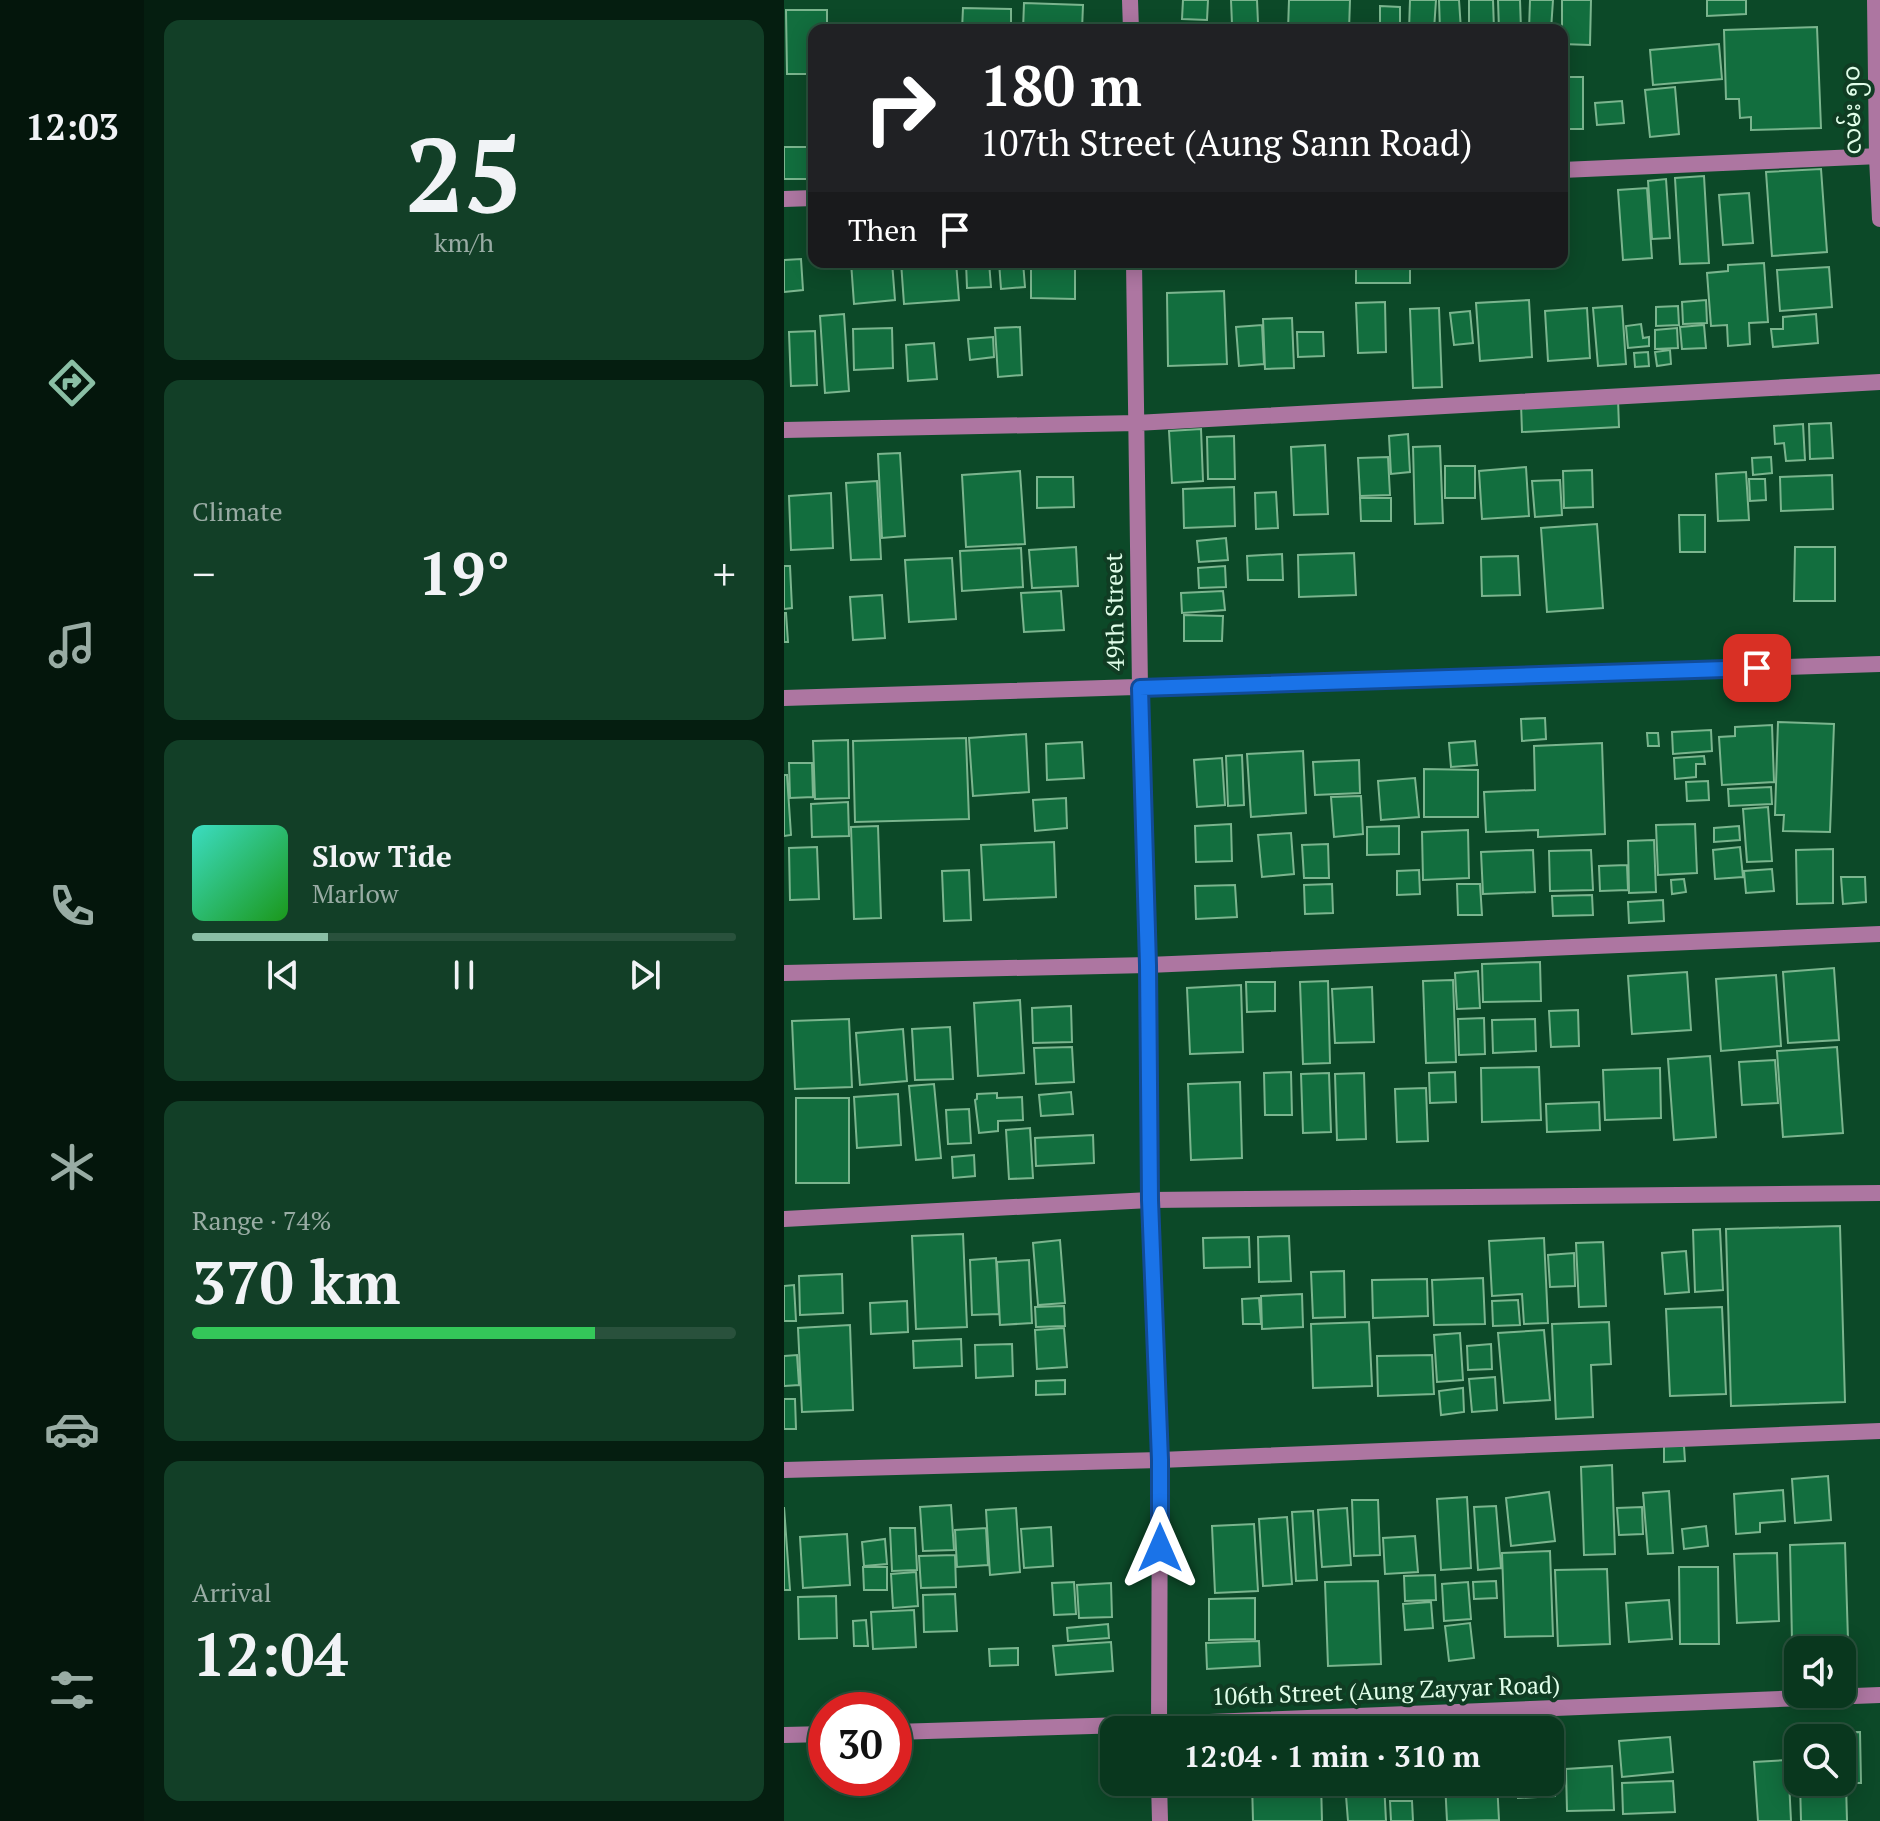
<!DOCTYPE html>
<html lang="en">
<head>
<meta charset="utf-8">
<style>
  :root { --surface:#09371e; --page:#123f27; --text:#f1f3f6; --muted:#99aca4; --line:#29513c; --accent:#8abfa5 }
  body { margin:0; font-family:"PT Serif","Noto Sans Myanmar",serif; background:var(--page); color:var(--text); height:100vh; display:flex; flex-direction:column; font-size:30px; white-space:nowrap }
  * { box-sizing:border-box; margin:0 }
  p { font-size:26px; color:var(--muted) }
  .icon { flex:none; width:44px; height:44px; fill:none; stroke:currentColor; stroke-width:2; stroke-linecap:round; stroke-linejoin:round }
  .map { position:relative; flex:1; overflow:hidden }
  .sheet { display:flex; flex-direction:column; gap:20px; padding:20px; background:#051e10; width:640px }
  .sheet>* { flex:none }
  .top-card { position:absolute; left:24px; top:24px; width:760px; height:244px; border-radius:16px; box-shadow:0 4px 20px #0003,0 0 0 2px var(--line); background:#202124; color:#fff; overflow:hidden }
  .fabs { position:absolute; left:1000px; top:1636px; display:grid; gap:16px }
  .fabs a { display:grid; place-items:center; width:72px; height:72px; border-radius:16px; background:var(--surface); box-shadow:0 4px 20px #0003,0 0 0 2px var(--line); font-size:40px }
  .speed { position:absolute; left:24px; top:1692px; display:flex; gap:16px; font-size:40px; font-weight:700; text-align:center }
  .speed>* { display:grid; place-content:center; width:104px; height:104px; border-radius:50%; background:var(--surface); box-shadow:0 4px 20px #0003,0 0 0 2px var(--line); line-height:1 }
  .speed .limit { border:12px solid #d22; background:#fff; color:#111 }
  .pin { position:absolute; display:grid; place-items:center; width:68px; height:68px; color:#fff; margin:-34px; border-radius:16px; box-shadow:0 4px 12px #0006 }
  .me { position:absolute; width:88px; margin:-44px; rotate:0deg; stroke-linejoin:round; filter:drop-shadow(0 0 6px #0008) }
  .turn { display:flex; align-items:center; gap:28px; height:168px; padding:0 40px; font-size:36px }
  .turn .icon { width:104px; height:104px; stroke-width:2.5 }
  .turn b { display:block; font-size:56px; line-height:68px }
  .then { display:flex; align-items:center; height:76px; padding:0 40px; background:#0003; gap:16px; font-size:30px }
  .big { font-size:60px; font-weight:700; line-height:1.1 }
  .sheet .widget { flex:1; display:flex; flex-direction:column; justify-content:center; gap:12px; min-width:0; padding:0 28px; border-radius:16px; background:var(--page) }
  .sheet .dial { align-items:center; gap:0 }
  .dial b { font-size:104px; line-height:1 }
  .song { display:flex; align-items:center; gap:24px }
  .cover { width:96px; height:96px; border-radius:12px; background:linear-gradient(135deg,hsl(170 70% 55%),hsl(120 70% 35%)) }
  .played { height:8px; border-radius:4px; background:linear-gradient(90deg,var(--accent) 25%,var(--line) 25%) }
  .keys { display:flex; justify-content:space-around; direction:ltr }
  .heat { display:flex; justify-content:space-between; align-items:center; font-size:44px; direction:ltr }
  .charge { height:12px; border-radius:6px; background:linear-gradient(90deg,#34c759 74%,var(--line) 0) }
  .trip { position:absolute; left:316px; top:1716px; width:464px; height:80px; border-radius:16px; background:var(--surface); box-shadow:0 4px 20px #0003,0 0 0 2px var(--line); font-weight:700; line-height:80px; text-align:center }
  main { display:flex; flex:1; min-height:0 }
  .tabs { display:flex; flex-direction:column; width:144px; justify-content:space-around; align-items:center; background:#04160c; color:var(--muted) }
  .tabs .icon { width:56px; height:56px }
  .tabs .on { color:var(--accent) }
  .tabs b { font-size:36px; color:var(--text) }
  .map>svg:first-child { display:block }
  .building { fill:#126e3e; stroke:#7bb58e; stroke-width:2 }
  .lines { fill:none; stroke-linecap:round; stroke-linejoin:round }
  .street { stroke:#ad76a1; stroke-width:16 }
  .route-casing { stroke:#114b97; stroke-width:20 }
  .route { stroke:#1a73e8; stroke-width:14 }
  .labels { text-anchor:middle; stroke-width:8; stroke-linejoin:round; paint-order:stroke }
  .street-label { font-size:24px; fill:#e0fee9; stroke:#103c23 }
</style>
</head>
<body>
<main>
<nav class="tabs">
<b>12:03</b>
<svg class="icon on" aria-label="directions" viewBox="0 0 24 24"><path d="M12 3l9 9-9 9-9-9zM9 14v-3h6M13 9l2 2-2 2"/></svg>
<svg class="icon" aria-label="music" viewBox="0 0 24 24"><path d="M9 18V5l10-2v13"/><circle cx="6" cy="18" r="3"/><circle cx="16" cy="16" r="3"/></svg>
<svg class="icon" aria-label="phone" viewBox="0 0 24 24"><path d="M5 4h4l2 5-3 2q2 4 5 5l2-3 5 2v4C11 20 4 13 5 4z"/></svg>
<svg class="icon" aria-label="climate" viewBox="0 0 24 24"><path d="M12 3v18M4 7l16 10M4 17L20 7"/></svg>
<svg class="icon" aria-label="car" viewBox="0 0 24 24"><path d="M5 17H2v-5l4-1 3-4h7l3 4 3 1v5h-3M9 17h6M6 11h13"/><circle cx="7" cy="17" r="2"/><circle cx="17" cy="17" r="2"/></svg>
<svg class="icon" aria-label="filters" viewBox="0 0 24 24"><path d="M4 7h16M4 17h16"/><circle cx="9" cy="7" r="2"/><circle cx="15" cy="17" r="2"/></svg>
</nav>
<section class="sheet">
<div class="widget dial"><b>25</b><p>km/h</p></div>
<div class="widget"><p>Climate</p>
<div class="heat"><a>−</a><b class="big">19°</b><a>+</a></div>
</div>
<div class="widget">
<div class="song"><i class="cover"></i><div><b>Slow Tide</b><p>Marlow</p></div></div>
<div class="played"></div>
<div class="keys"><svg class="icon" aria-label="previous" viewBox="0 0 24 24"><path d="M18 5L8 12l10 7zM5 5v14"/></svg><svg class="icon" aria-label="pause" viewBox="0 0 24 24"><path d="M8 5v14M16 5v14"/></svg><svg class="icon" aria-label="next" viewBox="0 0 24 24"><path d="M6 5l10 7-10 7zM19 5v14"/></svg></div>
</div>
<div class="widget"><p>Range · 74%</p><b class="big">370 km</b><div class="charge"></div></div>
<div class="widget"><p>Arrival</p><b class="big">12:04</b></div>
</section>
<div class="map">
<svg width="1096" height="1821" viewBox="0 0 1096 1821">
  <rect width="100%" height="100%" fill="#0c4928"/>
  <!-- building -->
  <path class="building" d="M399 0H424L423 20 398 19Z
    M447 0H473L474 23 448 24Z
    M505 0H566L565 30H504Z
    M626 0H652L650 30H625Z
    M655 0H675L677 30H656Z
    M685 0H709L710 30H685Z
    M714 0H736L737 30H715Z
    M746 0H769L767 30H745Z
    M778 0H807L806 45 778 44Z
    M923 0H962V14L923 16Z
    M240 3 299 5 298 30H239Z
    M596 6 616 7V30H596Z
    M179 8 227 9V30H178Z
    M2 10H43V30H30V74H3Z
    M1033 27 1037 128 967 130V117L956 118 955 99H942L940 30Z
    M935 44 938 79 869 85 866 50Z
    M778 77H799V129H778Z
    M891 87 895 134 866 137 861 90Z
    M838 101 840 123 813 125 811 103Z
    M0 147H30V179H0Z
    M1037 169 1043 252 988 256 982 172Z
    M920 176 925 263 896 264 891 178Z
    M882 179 886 238 868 239 864 181Z
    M863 188 868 258 839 260 834 190Z
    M965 193 969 243 939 245 935 195Z
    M778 219H781V261H778Z
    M17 259 19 290 0 292V260Z
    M67 262H108L111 300 70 304Z
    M117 262H172L175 300 120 304Z
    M182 262H205L207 287 183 288Z
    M215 262H239L241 287 217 289Z
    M247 262H291V299L247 298Z
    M511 262H540V269H512Z
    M572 262H626V283H572Z
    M637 262H672V267L637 268Z
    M980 263 984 322 965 323 966 344 944 346 943 325 927 326 923 273 944 271V265Z
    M1045 267 1048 307 996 311 993 270Z
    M440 291 443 364 384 366 383 293Z
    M745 300 748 357 696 361 692 303Z
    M922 300 923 323 899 324 898 302Z
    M601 302 602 352 574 353 572 303Z
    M838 306 842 364 814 366 809 308Z
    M894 306 895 325 872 326V307Z
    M894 306 895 325 872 326V307Z
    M655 308 658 387 629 388 626 309Z
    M803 308 806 358 764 361 761 311Z
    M686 311 689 343 670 345 666 313Z
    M60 314 65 391 41 393 36 316Z
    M1032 314 1034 343 989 347 987 329H999V317Z
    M508 318 510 368 481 369 479 319Z
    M857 324 859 338 865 337V346L844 348 842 326Z
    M478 325 480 364 455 366 452 327Z
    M920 325 922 348 898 349 896 327Z
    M236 327 238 375 214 377 211 328Z
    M108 328 109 368 70 370 69 329Z
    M893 328 894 348 871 349V330Z
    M31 331 33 385 7 386 5 332Z
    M513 332H539L540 356 514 357Z
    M209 337 210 357 186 360 184 339Z
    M150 343 153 379 124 381 122 345Z
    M886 350 887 364 873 366 871 352Z
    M864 352 865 366 851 367 850 353Z
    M834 399 835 427 738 432 737 404Z
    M1047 423 1049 458 1026 459 1025 424Z
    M1019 424 1021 460 1002 461 1000 443 991 444 990 426Z
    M417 429 419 481 388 483 385 431Z
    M624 434 626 472 607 474 605 436Z
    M450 436 451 479H424L423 437Z
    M541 445 544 514 510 515 507 447Z
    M656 446 659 523 631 524 629 447Z
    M116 453 121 536 98 538 94 454Z
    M604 457 606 495 576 496 574 458Z
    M987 457 988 473 969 475 968 458Z
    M661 466H691V498H661Z
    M742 467 745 516 698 519 695 471Z
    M808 470 809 507 780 508 779 471Z
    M236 471 241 544 182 547 178 475Z
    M962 472 965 520 934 521 932 474Z
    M1048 475 1049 509 997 511 996 477Z
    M253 477H289L290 507 253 508Z
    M965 479H981L982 500 966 501Z
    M776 480 778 515 751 517 748 481Z
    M93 481 97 559 67 560 62 483Z
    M450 487 451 526 400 528 399 489Z
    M492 492 494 528 472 529 471 493Z
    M47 493 49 548 7 550 5 496Z
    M576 498H607V521H577Z
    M895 515H921V552H896Z
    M813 524 819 608 763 612 757 528Z
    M442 538 444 560 415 562 413 541Z
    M292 547 294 586 248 588 245 550Z
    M1011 547H1051V601H1010Z
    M237 548 239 587 178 591 176 551Z
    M570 553 572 595 515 597 514 555Z
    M498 554 499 580H464L463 556Z
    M734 556 736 595 698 596 697 557Z
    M168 558 172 619 125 622 121 560Z
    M0 566H6L8 608 0 609Z
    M441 566 442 587 415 588 414 568Z
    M277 591 280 630 240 632 237 593Z
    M439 591 441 610 398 613 397 593Z
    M98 595 101 638 69 640 66 597Z
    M0 613H2L4 642H0Z
    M400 615 439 616 438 641H400Z
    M761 718 762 739 738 741 737 719Z
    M994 722 1050 724 1046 832 999 831 1000 815H991Z
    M988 725 990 782 938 785 935 737 951 736V727Z
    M927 730 928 751 889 754 888 732Z
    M863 733H874L875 746H864Z
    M242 734 245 792 189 796 185 738Z
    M182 738 185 819 71 822 69 741Z
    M64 740 65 798 31 799 29 741Z
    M691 741 693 765 667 767 665 743Z
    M298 742 300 778 263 780 262 744Z
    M818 743 821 834 754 837V830L702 832 700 792 751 790 750 746Z
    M519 751 522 813 467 817 463 754Z
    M458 755 460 805 444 806 442 756Z
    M920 756 921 764H912V777L891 779 890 758Z
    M438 758 441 805 413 807 410 760Z
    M575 760 576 793 531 795 529 762Z
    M5 763H28L29 797 6 798Z
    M640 769 694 770V817H640Z
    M0 775H3L7 835 0 836Z
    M631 778 635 817 597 820 594 781Z
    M924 781 925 800 903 801 902 782Z
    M987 787 988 804 945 806 944 789Z
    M577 796 579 834 550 837 547 797Z
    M282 798 283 828 251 831 249 800Z
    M64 802 65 836 28 837 27 804Z
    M984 807 988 861 963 862 959 809Z
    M447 824 448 861 412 862 411 826Z
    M911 824 913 873 874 875 872 825Z
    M94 826 97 918 70 919 67 827Z
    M615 826V854L583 855V827Z
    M955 826 956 840 930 842V828Z
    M684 830 685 878 639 880 638 832Z
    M507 833 510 874 478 877 474 835Z
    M870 840 872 892 845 893 844 841Z
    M270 842 272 897 200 900 197 845Z
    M544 844 545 878H520L518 845Z
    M33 847 35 899 6 900 5 848Z
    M956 847 959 877 931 879 929 850Z
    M1049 849V903L1013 904 1012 850Z
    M749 850 751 892 699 894 697 852Z
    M807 850 809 890 766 891 765 851Z
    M843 865 844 890 816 891 815 866Z
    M988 869 990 891 962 893 960 871Z
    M185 870 187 920 160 921 158 871Z
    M635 870 636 894 613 895V871Z
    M1057 877H1081L1082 902 1059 904Z
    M900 879 902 892 888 894 887 880Z
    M548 884 549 913 521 914 520 885Z
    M673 884H696L698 915H674Z
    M451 885 453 917 412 919 411 886Z
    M808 895 809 915 769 916 768 896Z
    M879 900 880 921 845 923 844 902Z
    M756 962 757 1001 699 1002 698 964Z
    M1050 968 1055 1040 1004 1043 999 972Z
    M694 971 696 1008 673 1009 671 973Z
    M903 972 907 1030 848 1034 844 976Z
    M992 975 997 1046 937 1051 932 979Z
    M669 980 672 1062 642 1063 639 981Z
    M544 981 546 1063 519 1064 516 982Z
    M462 982H491V1011L463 1012Z
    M457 985 459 1052 406 1054 403 988Z
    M588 987 590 1042 551 1043 548 989Z
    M236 1000 240 1073 194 1076 190 1003Z
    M287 1006 288 1042 249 1043 248 1008Z
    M794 1010 795 1046 767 1047 765 1011Z
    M700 1018 701 1054 675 1055 674 1019Z
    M65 1019 68 1087 11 1089 8 1021Z
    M751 1019 752 1051 709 1053 708 1020Z
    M166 1027 169 1079 131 1080 128 1029Z
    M119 1029 123 1081 76 1085 72 1033Z
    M288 1047 290 1082 252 1084 250 1048Z
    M1053 1047 1059 1133 999 1137 993 1051Z
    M926 1056 932 1137 890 1140 884 1059Z
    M991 1060 994 1103 958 1105 955 1062Z
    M755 1067 757 1120 698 1122 697 1068Z
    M876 1068 877 1118 821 1120 819 1070Z
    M507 1072 508 1115H481L480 1073Z
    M671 1072 672 1102 646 1103 645 1073Z
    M545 1073 547 1132 519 1133 517 1074Z
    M580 1073 582 1139 553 1140 551 1074Z
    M456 1082 458 1158 407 1160 404 1084Z
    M150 1084 157 1158 132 1160 125 1086Z
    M642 1088 644 1141 613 1142 611 1089Z
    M287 1092 289 1114 257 1116 255 1095Z
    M213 1093V1098L238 1097 239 1120 214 1121V1131L195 1133 191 1100 193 1099V1094Z
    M114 1094 117 1145 73 1148 70 1097Z
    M12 1098H65V1183H12Z
    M815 1102 816 1130 763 1132 762 1104Z
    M185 1109 187 1143 164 1144 162 1110Z
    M246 1128 249 1178 225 1179 222 1130Z
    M309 1135 310 1163 252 1166 251 1138Z
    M190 1155 191 1176 169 1178 168 1157Z
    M1056 1226 1061 1402 947 1406 942 1229Z
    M936 1229 939 1290 911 1292 909 1230Z
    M179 1234 183 1327 132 1329 128 1236Z
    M505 1236 507 1281 475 1282 474 1237Z
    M465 1237 466 1267 420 1268 419 1238Z
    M760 1238 764 1323 740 1324 738 1294 708 1296 705 1241Z
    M276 1240 281 1303 254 1305 249 1243Z
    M819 1242 822 1306 795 1307 792 1243Z
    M902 1251 905 1292 881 1294 878 1253Z
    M790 1253 791 1286 766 1287 764 1255Z
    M212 1258 215 1314 188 1315 186 1260Z
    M245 1260 248 1323 216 1325 213 1262Z
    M560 1271 561 1317 529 1318 527 1272Z
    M58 1274 59 1313 16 1315 15 1276Z
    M699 1278 701 1324 650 1325 648 1280Z
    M643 1279 644 1316 589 1318 588 1280Z
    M10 1285 12 1321H0V1286Z
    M518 1294 519 1327 478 1329 477 1296Z
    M475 1298 477 1324H459L458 1299Z
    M734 1300 736 1325 709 1326 708 1301Z
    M123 1301 124 1332 87 1334 86 1303Z
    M280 1306 281 1326 252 1327 251 1307Z
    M938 1307 942 1394 886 1396 882 1309Z
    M585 1322 588 1386 529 1388 527 1324Z
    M825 1322 827 1364 807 1365 809 1417 772 1419 768 1324Z
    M66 1325 69 1410 18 1412 14 1328Z
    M280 1328 283 1367 253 1369 251 1330Z
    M760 1330 766 1400 720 1403 714 1333Z
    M676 1333 679 1380 653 1382 650 1335Z
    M177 1339 178 1366 130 1368 129 1341Z
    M228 1344 229 1376 192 1378 191 1345Z
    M707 1344 708 1369 684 1370 683 1346Z
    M13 1355 15 1385 0 1386V1356Z
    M648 1355 650 1394 594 1396 593 1356Z
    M711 1377 713 1410 688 1412 685 1379Z
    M281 1380V1394L252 1395V1381Z
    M679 1388 680 1412 657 1415 655 1391Z
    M0 1399H11L12 1429H0Z
    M880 1446H900L901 1461 880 1462Z
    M828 1465 831 1554 800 1555 797 1467Z
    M1044 1476 1047 1520 1011 1523 1008 1479Z
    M999 1490 1001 1521 976 1523V1532L952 1534 950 1494Z
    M885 1491 889 1553 864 1554 859 1493Z
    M765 1492 771 1541 727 1546 722 1498Z
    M683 1497 687 1568 657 1570 653 1499Z
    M568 1500H594L596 1555 570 1556Z
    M167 1505 170 1550 139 1551 136 1507Z
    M712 1506 717 1568 694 1570 690 1507Z
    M0 1507 6 1590H0Z
    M858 1507 859 1534 835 1535 833 1508Z
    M232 1508 236 1572 206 1575 202 1510Z
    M563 1508 567 1565 538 1567 534 1510Z
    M529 1511 533 1580 512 1581 508 1512Z
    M503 1517 508 1584 479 1586 475 1519Z
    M470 1524 474 1591 431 1593 428 1526Z
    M922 1526 924 1546 900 1549 898 1529Z
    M267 1527 269 1566 240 1568 237 1529Z
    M106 1528H131L133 1570 108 1571Z
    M202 1528 204 1565 173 1567 171 1530Z
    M63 1534 66 1585 19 1588 16 1537Z
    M631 1536 634 1572 601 1574 599 1538Z
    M101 1539 103 1564 80 1566 78 1542Z
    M1061 1543 1064 1640 1008 1641 1006 1545Z
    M766 1551 769 1636 721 1637 718 1553Z
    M993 1553 995 1621 953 1623 950 1554Z
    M171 1555 172 1587 137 1588 135 1556Z
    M79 1567H103V1590H80Z
    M895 1567H934L935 1644H896Z
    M823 1569 826 1644 774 1646 771 1570Z
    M132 1572 134 1606 109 1608 107 1574Z
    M651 1575 652 1600 621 1601 620 1576Z
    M594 1581 597 1664 544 1666 541 1582Z
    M712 1581 713 1598 690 1599 689 1582Z
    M290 1582 292 1614 270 1615 268 1583Z
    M684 1582 687 1619 660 1621 658 1584Z
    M327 1583 328 1617 295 1618 293 1585Z
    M171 1594 173 1631 140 1632 139 1595Z
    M52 1596 53 1638 15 1639 14 1597Z
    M471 1598V1639L425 1640V1599Z
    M885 1600 888 1639 845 1642 842 1603Z
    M647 1602 649 1628 621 1630 619 1604Z
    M130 1610 132 1647 89 1649 87 1612Z
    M82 1620 84 1646H70L69 1621Z
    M686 1623 690 1658 665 1661 661 1626Z
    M324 1624 325 1638 284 1641 283 1628Z
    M475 1641 476 1666 423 1669 422 1643Z
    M327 1642 329 1671 272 1675 269 1646Z
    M234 1648V1665L206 1666 205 1649Z
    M1076 1732 1077 1783H1062L1063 1821H1017L1016 1782H1058V1738H1015V1733Z
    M886 1737 889 1772 838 1777 835 1741Z
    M766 1760H769L771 1796 734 1798 733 1782H766Z
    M1004 1760 1007 1821H974L970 1762Z
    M828 1766 830 1810 783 1811 782 1769Z
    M889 1781 891 1812 839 1814 838 1783Z
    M468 1782H537L538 1821H469Z
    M600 1782 602 1821H564L561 1783Z
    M661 1782H713L715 1820 663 1821Z
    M606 1801H628L629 1821H607Z"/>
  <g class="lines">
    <!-- street -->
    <path class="street" d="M346 0 347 30
      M1091 0 1093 157 1096 219
      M778 170 1096 156
      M0 199 30 198
      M350 262 356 688 364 965 366 1200 376 1460 375 1730
      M0 430 352 423 1096 382
      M0 698 1096 664
      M0 973 364 965 1096 934
      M0 1219 366 1200 1096 1193
      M0 1470 376 1460 1096 1431
      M110 1732 375 1724 1096 1695
      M0 1735 42 1734
      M375 1782 376 1821"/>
  </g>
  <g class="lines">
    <defs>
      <path id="route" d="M376 1548V1460L366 1200 364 965 356 688 973 668"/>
    </defs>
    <!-- route casing -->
    <use href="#route" class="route-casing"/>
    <!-- route -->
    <use href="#route" class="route"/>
  </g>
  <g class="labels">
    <!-- street labels -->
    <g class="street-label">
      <text transform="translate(1068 110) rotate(-91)" y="8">လမ်း ၅၀</text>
      <text transform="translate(331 612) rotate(-91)" y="8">49th Street</text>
      <text transform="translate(602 1691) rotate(-2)" y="8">106th Street (Aung Zayyar Road)</text>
    </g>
  </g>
</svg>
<div class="fabs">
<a><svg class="icon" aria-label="sound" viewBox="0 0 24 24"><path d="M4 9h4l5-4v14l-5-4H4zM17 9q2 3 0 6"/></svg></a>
<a><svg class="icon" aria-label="search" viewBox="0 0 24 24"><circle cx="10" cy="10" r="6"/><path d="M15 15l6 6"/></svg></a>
</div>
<div class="speed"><div class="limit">30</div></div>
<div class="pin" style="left:973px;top:668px;background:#d93025"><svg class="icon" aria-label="arrive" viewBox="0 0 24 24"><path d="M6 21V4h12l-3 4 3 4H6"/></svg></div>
<svg class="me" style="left:376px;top:1548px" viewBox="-20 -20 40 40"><path d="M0-17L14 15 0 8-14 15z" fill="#1a73e8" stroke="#fff" stroke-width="4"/></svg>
<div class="trip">12:04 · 1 min · 310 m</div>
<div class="top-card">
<div class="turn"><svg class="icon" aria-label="right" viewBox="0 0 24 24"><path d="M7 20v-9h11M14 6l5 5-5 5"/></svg><div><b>180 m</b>107th Street (Aung Sann Road)</div></div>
<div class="then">Then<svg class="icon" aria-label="arrive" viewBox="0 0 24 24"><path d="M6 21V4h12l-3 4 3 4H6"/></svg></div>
</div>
</div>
</main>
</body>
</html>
